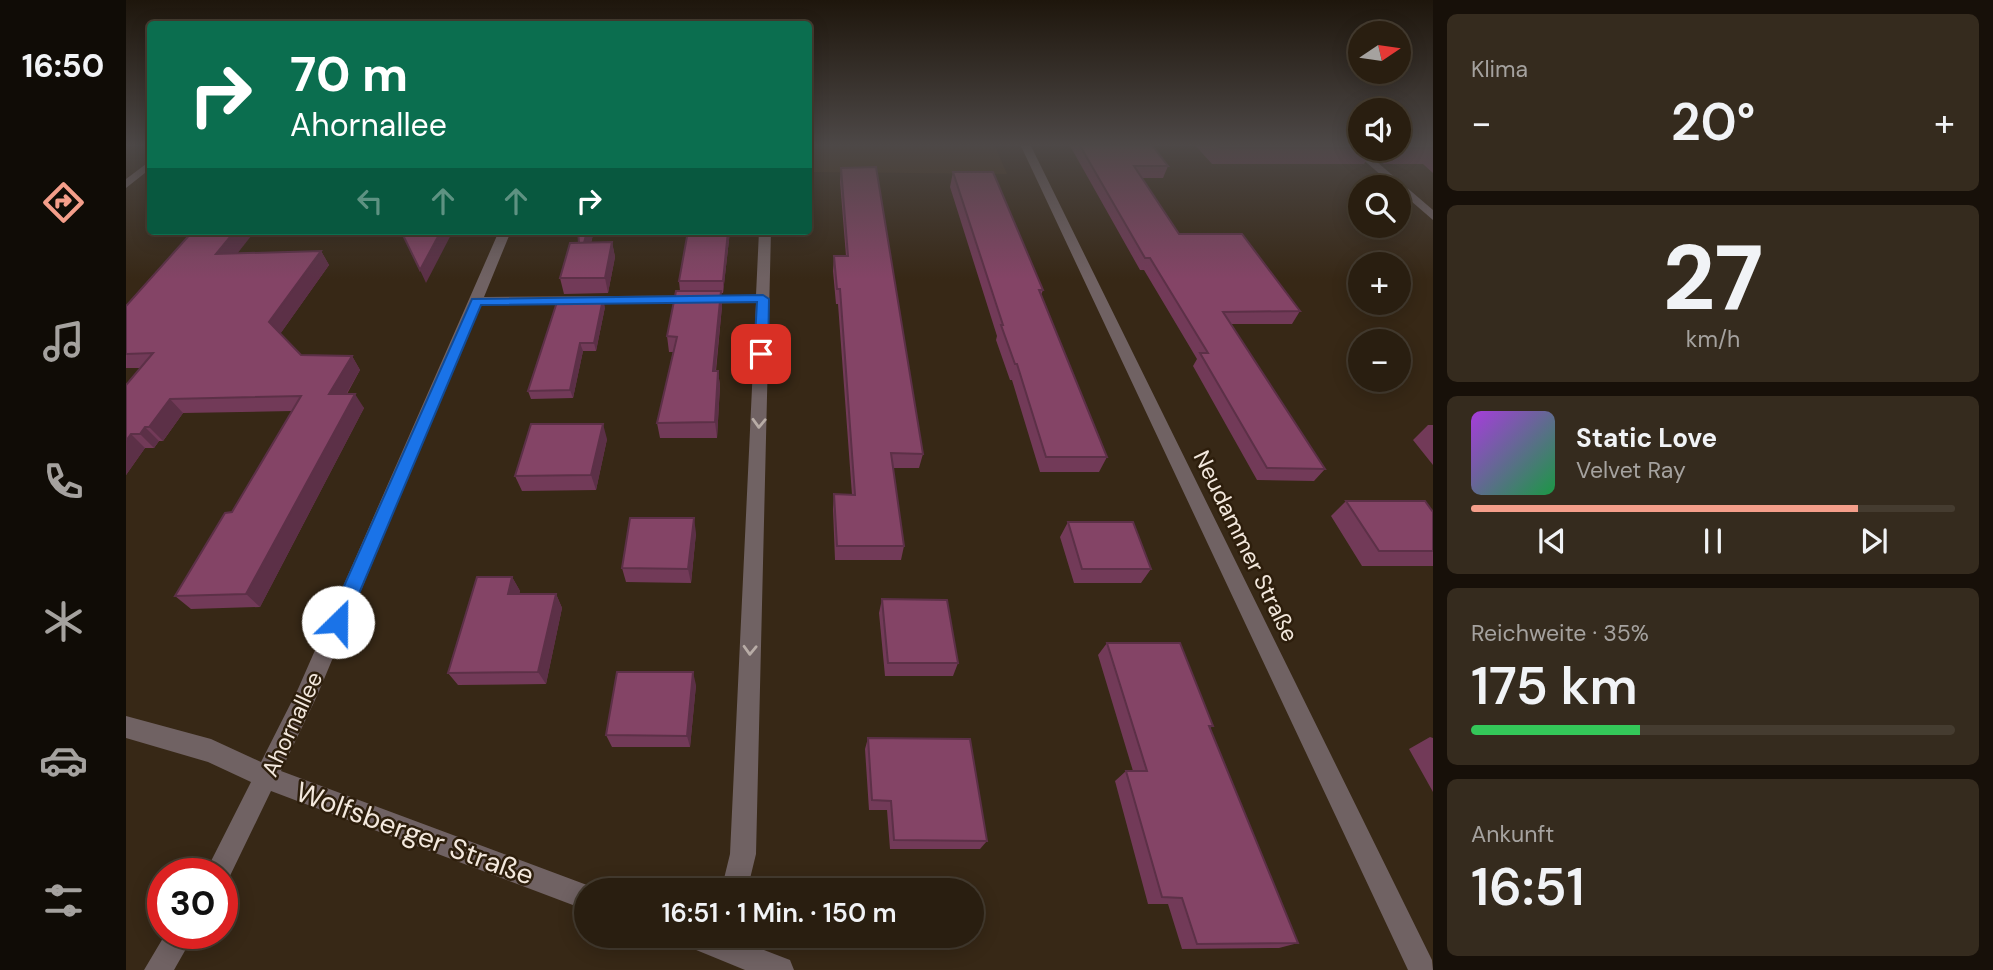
<!DOCTYPE html>
<html lang="de">
<head>
<meta charset="utf-8">
<style>
  :root { --surface:#291e10; --page:#352b1e; --text:#f1f3f6; --muted:#a5a29f; --line:#453c30; --accent:#f49e8a }
  body { margin:0; font-family:"DM Sans",sans-serif; background:var(--page); color:var(--text); height:100vh; display:flex; flex-direction:column; font-size:26px; white-space:nowrap }
  * { box-sizing:border-box; margin:0 }
  p { font-size:23px; color:var(--muted) }
  .icon { flex:none; width:38px; height:38px; fill:none; stroke:currentColor; stroke-width:2; stroke-linecap:round; stroke-linejoin:round }
  .map { position:relative; flex:1; overflow:hidden }
  .details { display:flex; flex-direction:column; gap:14px; padding:14px; background:#171009; width:560px }
  .details>* { flex:none }
  .banner { position:absolute; left:21px; top:21px; width:665px; height:214px; border-radius:7px; box-shadow:0 4px 18px #0003,0 0 0 2px var(--line); background:#0b6e4f; color:#fff; overflow:hidden }
  .needle { width:46px; rotate:77deg }
  .buttons { position:absolute; left:1222px; top:21px; display:grid; gap:14px }
  .buttons a { display:grid; place-items:center; width:63px; height:63px; border-radius:50%; background:var(--surface); box-shadow:0 4px 18px #0003,0 0 0 2px var(--line); font-size:35px }
  .speed { position:absolute; left:21px; top:858px; display:flex; gap:14px; font-size:35px; font-weight:700; text-align:center }
  .speed>* { display:grid; place-content:center; width:91px; height:91px; border-radius:50%; background:var(--surface); box-shadow:0 4px 18px #0003,0 0 0 2px var(--line); line-height:1 }
  .speed .limit { border:10px solid #d22; background:#fff; color:#111 }
  .pin { position:absolute; display:grid; place-items:center; width:60px; height:60px; color:#fff; margin:-30px; border-radius:14px; box-shadow:0 4px 10px #0006 }
  .me { position:absolute; width:77px; margin:-38px; rotate:23deg; stroke-linejoin:round; filter:drop-shadow(0 0 5px #0008) }
  .turn { display:flex; align-items:center; gap:24px; height:147px; padding:0 28px; font-size:32px }
  .turn .icon { width:91px; height:91px; stroke-width:2.5 }
  .turn b { display:block; font-size:49px; line-height:60px }
  .lanes { display:flex; align-items:center; height:66px; padding:0 28px; background:#0003; justify-content:center; gap:35px; direction:ltr }
  .lanes .off { opacity:.35 }
  .big { font-size:52px; font-weight:600; line-height:1.1 }
  .details .widget { flex:1; display:flex; flex-direction:column; justify-content:center; gap:10px; min-width:0; padding:0 24px; border-radius:10px; background:var(--page) }
  .details .dial { align-items:center; gap:0 }
  .dial b { font-size:91px; line-height:1 }
  .song { display:flex; align-items:center; gap:21px }
  .cover { width:84px; height:84px; border-radius:10px; background:linear-gradient(135deg,hsl(280 70% 55%),hsl(140 70% 35%)) }
  .played { height:7px; border-radius:4px; background:linear-gradient(90deg,var(--accent) 80%,var(--line) 80%) }
  .keys { display:flex; justify-content:space-around; direction:ltr }
  .heat { display:flex; justify-content:space-between; align-items:center; font-size:38px; direction:ltr }
  .charge { height:10px; border-radius:5px; background:linear-gradient(90deg,#34c759 35%,var(--line) 0) }
  .trip { position:absolute; left:448px; top:878px; width:410px; height:70px; border-radius:35px; background:var(--surface); box-shadow:0 4px 18px #0003,0 0 0 2px var(--line); font-weight:600; line-height:70px; text-align:center }
  main { display:flex; flex:1; min-height:0 }
  .menu { display:flex; flex-direction:column; width:126px; justify-content:space-around; align-items:center; background:#100c06; color:var(--muted) }
  .menu .icon { width:49px; height:49px }
  .menu .active { color:var(--accent) }
  .menu b { font-size:32px; color:var(--text) }
  .map>svg:first-child { display:block }
  .built { fill:#453118 }
  .lines { fill:none; stroke-linecap:round; stroke-linejoin:round }
  .minor { fill:#706263; fill-rule:evenodd }
  .wall { fill:#723a58 }
  .shaded-wall { fill:#5c3047 }
  .building { fill:#844466; stroke:#5c3047; stroke-width:2 }
  .oneway { stroke:#b8aca6 }
  .route { fill:#1a73e8; stroke:#114b97; stroke-width:2 }
  .labels { text-anchor:middle; stroke-width:5; stroke-linejoin:round; paint-order:stroke }
  .street-label { font-size:23px; fill:#f3e8dd; stroke:#2d1e0c }
  .near-street-label { font-size:28px; fill:#f3e8dd; stroke:#2d1e0c }
</style>
</head>
<body>
<main>
<nav class="menu">
<b>16:50</b>
<svg class="icon active" aria-label="directions" viewBox="0 0 24 24"><path d="M12 3l9 9-9 9-9-9zM9 14v-3h6M13 9l2 2-2 2"/></svg>
<svg class="icon" aria-label="music" viewBox="0 0 24 24"><path d="M9 18V5l10-2v13"/><circle cx="6" cy="18" r="3"/><circle cx="16" cy="16" r="3"/></svg>
<svg class="icon" aria-label="phone" viewBox="0 0 24 24"><path d="M5 4h4l2 5-3 2q2 4 5 5l2-3 5 2v4C11 20 4 13 5 4z"/></svg>
<svg class="icon" aria-label="climate" viewBox="0 0 24 24"><path d="M12 3v18M4 7l16 10M4 17L20 7"/></svg>
<svg class="icon" aria-label="car" viewBox="0 0 24 24"><path d="M5 17H2v-5l4-1 3-4h7l3 4 3 1v5h-3M9 17h6M6 11h13"/><circle cx="7" cy="17" r="2"/><circle cx="17" cy="17" r="2"/></svg>
<svg class="icon" aria-label="filters" viewBox="0 0 24 24"><path d="M4 7h16M4 17h16"/><circle cx="9" cy="7" r="2"/><circle cx="15" cy="17" r="2"/></svg>
</nav>
<div class="map">
<svg width="1307" height="970" viewBox="0 0 1307 970">
  <rect width="100%" height="100%" fill="#372816"/>
  <!-- built -->
  <path class="built" d="M683 144H868L881 174 683 172Z"/>
  <g class="lines">
    <!-- minor -->
    <path class="minor" d="M894 144H904L1306 960 1307 970H1282Z
      M1219 144H1230L1307 210V220Z
      M24 161V169L0 188V179Z
      M373 231H385L358 297 630 295 633 231H645L630 854 621 891H595L604 854 630 303 354 305 191 696 155 771 469 888 470 891H460V910L145 791 101 882 96 884V873H79L125 782 82 762 0 738V716L85 739 135 762 172 689Z
      M40 933H69L48 970H18Z
      M554 936H602L664 960 668 970H619L558 945Z"/>
  </g>
  <!-- wall -->
  <path class="wall" d="M943 144H1025L1042 166 1037 178H1015L1053 234 1174 311 1166 324H1105L1199 469 1188 481 1131 480 1067 366 1071 359 1018 270H1014Z
    M1068 144H1234L1225 148 1272 149 1307 144V173L1297 164H1258L1245 154 1238 164H1086Z
    M715 168 797 454 793 468H767L778 546 775 560H709L707 509 708 494 726 495 712 304H710L707 271 708 256H720L714 182Z
    M827 172 917 290 915 295 981 457 973 472H914L886 380H884L870 340 871 336 824 187Z
    M452 231H468L465 243 486 242 489 257 482 293 438 294 434 278 453 243Z
    M562 231H604L597 293H595L596 306 590 371H592L594 386 591 438H534L531 423 547 352H543L541 336 554 291 553 281Z
    M195 251 203 265 154 334 175 355 226 356 234 370 221 394 238 408 134 607 65 609 49 596 106 512 166 411 57 413 37 441H33L28 448H19L0 475V385L14 368H0V306L111 253Z
    M479 307 470 351H457L447 398 405 399 402 391Z
    M1302 425H1307V465L1287 440Z
    M481 439 470 490 396 491 389 476Z
    M1220 501 1307 512V566H1236L1205 516Z
    M942 522 1025 569 1015 583H948L934 537Z
    M570 533 565 583 500 582 496 568Z
    M386 577 394 591 393 594H430L436 608 420 684 332 685 322 673Z
    M756 599 832 663 827 676H759L753 613Z
    M981 643 1087 726 1084 728 1172 943 1153 948 1056 949 1042 904H1022L989 781 1000 771H1007L972 655Z
    M570 685 564 747H486L480 735Z
    M1304 737 1307 738V792L1283 749Z
    M742 738 861 841 854 849H764L761 810H743L739 749Z"/>
  <!-- shaded-wall -->
  <path class="shaded-wall" d="M109 231H129L100 268 90 254Z
    M315 231H327L300 283 294 270Z
    M461 231H468L461 257 458 244Z
    M602 231H604L597 293V281Z
    M486 242 489 257 482 293 479 278Z
    M195 251 203 265 152 337 143 322Z
    M595 291 596 306 588 386 587 371Z
    M477 299 479 307 470 351 468 343Z
    M454 343 457 351 447 398 444 390Z
    M226 356 234 370 212 408 203 394Z
    M592 371 594 386 591 438 589 422Z
    M229 394 238 408 134 607 120 594Z
    M44 399 57 413 37 441 23 427Z
    M477 424 481 439 470 490 465 475Z
    M19 427 33 441 28 448 14 434Z
    M5 434 19 448 0 475V441Z
    M568 518 570 533 565 583 562 569Z
    M386 577 394 591 389 608 382 594Z
    M430 594 436 608 420 684 412 672Z
    M567 672 570 685 564 747 561 736Z"/>
  <!-- building -->
  <path class="building" d="M953 144H1025L1042 166H1008L1053 234H1116L1174 311 1097 312 1199 469 1141 468 1074 353H1082L1024 258H1019Z
    M1089 144H1234V148H1094Z
    M1272 144H1307V148H1272Z
    M750 167 797 454 765 453 778 546H711L708 494 729 495 714 289H711L708 256H722L715 168Z
    M827 172H867L917 290H913L981 457H920L891 364H889L875 325H877Z
    M67 231H109L90 254 195 251 143 322 175 355 226 356 203 394H229L120 594 49 596 99 513 106 512 175 396 44 399 23 427H19L14 434H5L0 441V385L27 353 0 354V306Z
    M275 231H315L294 270Z
    M452 231H461L458 243H453Z
    M562 231H602L597 281H553Z
    M486 242 479 278H434L444 243Z
    M550 291H595L587 371H592L589 422 531 423 551 337 541 336Z
    M432 299H477L468 343H454L444 390 402 391Z
    M405 424H477L465 475 389 476Z
    M1220 501H1299L1307 512V551H1253Z
    M504 518H568L562 569 496 568Z
    M942 522H1007L1025 569H956Z
    M351 577H386L382 594H430L412 672 322 673Z
    M756 599 821 600 832 663H762Z
    M981 643H1054L1087 726H1083L1172 943 1071 944 1056 898 1036 897 1000 771H1021Z
    M491 672H567L561 736 480 735Z
    M742 738 844 739 861 841 768 840 765 801 746 800Z"/>
  <!-- one-way arrows -->
  <defs><path id="oneway-chevron" d="M-2-3.5L2.5 0L-2 3.5" fill="none" stroke-width="1.6" stroke-linecap="round" stroke-linejoin="round" transform="scale(1.75)"/></defs>
  <g class="oneway">
    <use href="#oneway-chevron" transform="translate(633 423) rotate(92)"/>
    <use href="#oneway-chevron" transform="translate(624 650) rotate(92)"/>
  </g>
  <!-- sky -->
  <linearGradient id="sky" x2="0" y2="1"><stop stop-color="#1e160c"/><stop offset="0.52" stop-color="#4d4847"/><stop offset="1" stop-color="#4d4847" stop-opacity="0"/></linearGradient>
  <rect width="1307" height="279" fill="url(#sky)"/>
  <!-- route -->
  <path class="route" d="M637 295 643 299 642 354 635 359 628 354 631 302 355 305 221 622 218 628 212 630 205 628 202 622 346 299Z"/>
  <g class="labels">
    <!-- street labels -->
    <g class="street-label">
      <text transform="translate(1120 546) rotate(64)" y="8">Neudammer Straße</text>
      <text transform="translate(166 724) rotate(-65)" y="8">Ahornallee</text>
    </g>
    <!-- near-street labels -->
    <g class="near-street-label">
      <text transform="translate(289 833) rotate(20)" y="10">Wolfsberger Straße</text>
    </g>
  </g>
</svg>
<div class="buttons">
<a><svg class="needle" viewBox="-14 -14 28 28"><path d="M0-13l5 13h-10z" fill="#e53935"/><path d="M0 13l5-13h-10z" fill="#a5a29f"/></svg></a>
<a><svg class="icon" aria-label="sound" viewBox="0 0 24 24"><path d="M4 9h4l5-4v14l-5-4H4zM17 9q2 3 0 6"/></svg></a>
<a><svg class="icon" aria-label="search" viewBox="0 0 24 24"><circle cx="10" cy="10" r="6"/><path d="M15 15l6 6"/></svg></a>
<a>+</a>
<a>−</a>
</div>
<div class="speed"><div class="limit">30</div></div>
<div class="pin" style="left:635px;top:354px;background:#d93025"><svg class="icon" aria-label="arrive" viewBox="0 0 24 24"><path d="M6 21V4h12l-3 4 3 4H6"/></svg></div>
<svg class="me" style="left:212px;top:622px" viewBox="-20 -20 40 40"><circle r="19" fill="#fff"/><path d="M0-13L10 11 0 6-10 11z" fill="#1a73e8"/></svg>
<div class="trip">16:51 · 1 Min. · 150 m</div>
<div class="banner">
<div class="turn"><svg class="icon" aria-label="right" viewBox="0 0 24 24"><path d="M7 20v-9h11M14 6l5 5-5 5"/></svg><div><b>70 m</b>Ahornallee</div></div>
<div class="lanes"><svg class="icon off" aria-label="left" viewBox="0 0 24 24"><path d="M17 20v-9H6M10 6l-5 5 5 5"/></svg><svg class="icon off" aria-label="ahead" viewBox="0 0 24 24"><path d="M12 20V5M6 11l6-6 6 6"/></svg><svg class="icon off" aria-label="ahead" viewBox="0 0 24 24"><path d="M12 20V5M6 11l6-6 6 6"/></svg><svg class="icon" aria-label="right" viewBox="0 0 24 24"><path d="M7 20v-9h11M14 6l5 5-5 5"/></svg></div>
</div>
</div>
<section class="details">
<div class="widget"><p>Klima</p>
<div class="heat"><a>−</a><b class="big">20°</b><a>+</a></div>
</div>
<div class="widget dial"><b>27</b><p>km/h</p></div>
<div class="widget">
<div class="song"><i class="cover"></i><div><b>Static Love</b><p>Velvet Ray</p></div></div>
<div class="played"></div>
<div class="keys"><svg class="icon" aria-label="previous" viewBox="0 0 24 24"><path d="M18 5L8 12l10 7zM5 5v14"/></svg><svg class="icon" aria-label="pause" viewBox="0 0 24 24"><path d="M8 5v14M16 5v14"/></svg><svg class="icon" aria-label="next" viewBox="0 0 24 24"><path d="M6 5l10 7-10 7zM19 5v14"/></svg></div>
</div>
<div class="widget"><p>Reichweite · 35%</p><b class="big">175 km</b><div class="charge"></div></div>
<div class="widget"><p>Ankunft</p><b class="big">16:51</b></div>
</section>
</main>
</body>
</html>
